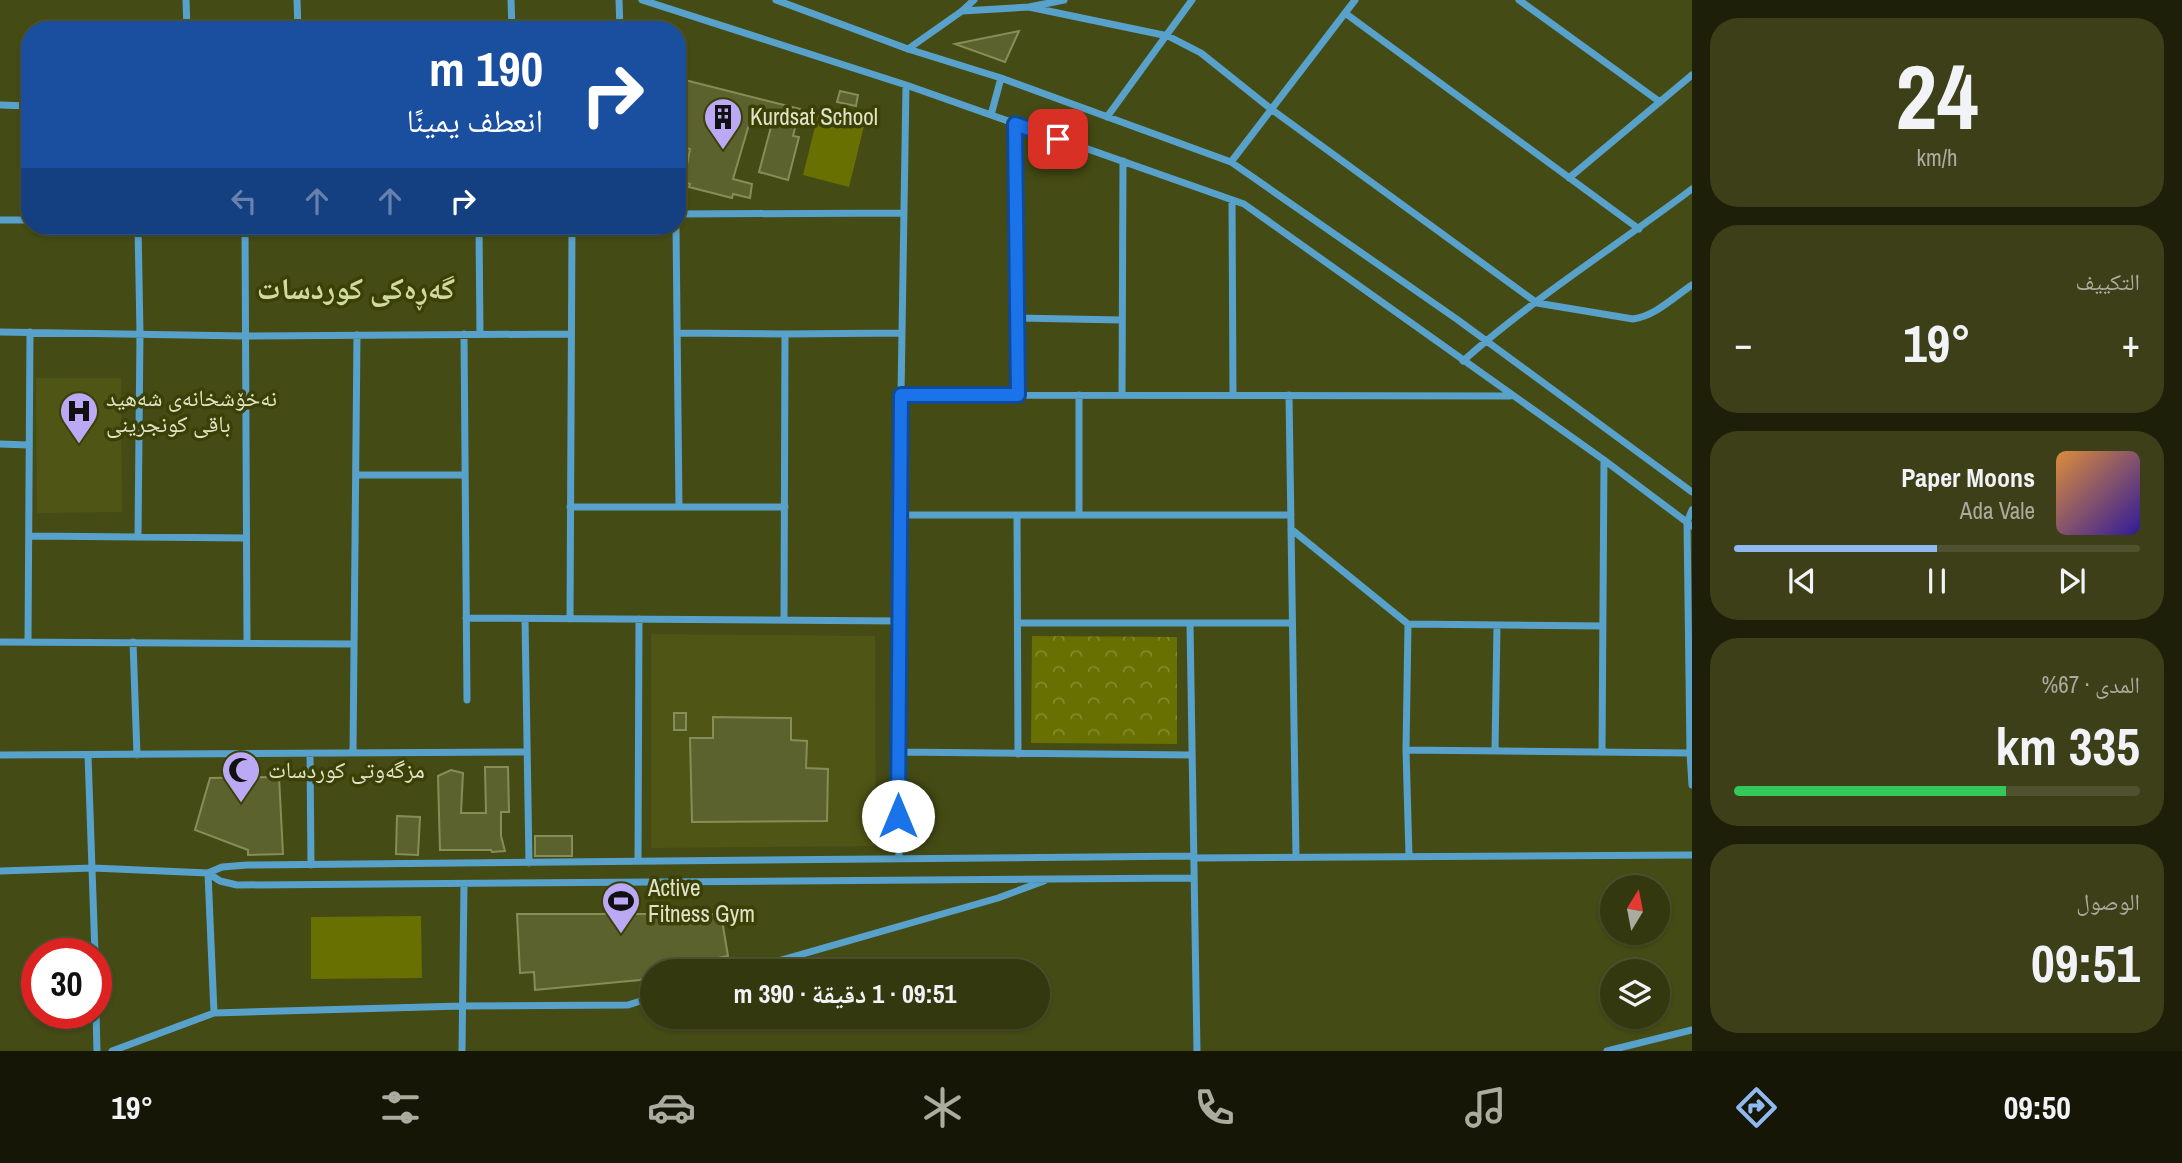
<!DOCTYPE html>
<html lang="ar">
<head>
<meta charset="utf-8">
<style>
  :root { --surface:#34380f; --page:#3c3f18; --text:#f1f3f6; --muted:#a9ac9e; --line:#4e522f; --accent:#90b9f0 }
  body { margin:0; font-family:"Archivo Narrow","Noto Naskh Arabic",sans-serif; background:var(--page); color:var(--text); direction:rtl; height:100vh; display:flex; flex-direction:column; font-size:26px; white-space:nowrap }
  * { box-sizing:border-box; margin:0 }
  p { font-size:23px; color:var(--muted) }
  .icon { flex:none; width:38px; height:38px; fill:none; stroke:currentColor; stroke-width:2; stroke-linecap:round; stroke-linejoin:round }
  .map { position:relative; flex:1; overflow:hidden; direction:ltr }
  .panel { display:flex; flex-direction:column; gap:18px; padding:18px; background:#1d1f08; width:490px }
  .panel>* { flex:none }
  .banner { position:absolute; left:21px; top:21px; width:665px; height:214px; border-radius:28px; box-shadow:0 2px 5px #0004,0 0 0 2px var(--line); direction:rtl; background:#1a4fa0; color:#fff; overflow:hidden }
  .needle { width:46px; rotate:10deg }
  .tools { position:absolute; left:1600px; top:875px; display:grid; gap:14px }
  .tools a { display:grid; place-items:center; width:70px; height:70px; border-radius:50%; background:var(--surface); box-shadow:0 2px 5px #0004,0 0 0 2px var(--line); font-size:35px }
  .speed { position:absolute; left:21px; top:938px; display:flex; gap:14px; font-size:35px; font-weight:700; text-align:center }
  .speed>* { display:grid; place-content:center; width:91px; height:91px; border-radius:50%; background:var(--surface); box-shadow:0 2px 5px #0004,0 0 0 2px var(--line); line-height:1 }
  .speed .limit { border:10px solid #d22; background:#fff; color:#111 }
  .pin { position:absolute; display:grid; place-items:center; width:60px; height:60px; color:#fff; margin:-30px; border-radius:14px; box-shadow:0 4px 10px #0006 }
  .me { position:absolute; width:77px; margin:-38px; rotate:0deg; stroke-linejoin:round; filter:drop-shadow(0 0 5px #0008) }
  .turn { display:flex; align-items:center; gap:24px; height:147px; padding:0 28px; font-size:32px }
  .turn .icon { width:91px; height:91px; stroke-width:2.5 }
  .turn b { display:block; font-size:49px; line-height:60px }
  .lanes { display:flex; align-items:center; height:66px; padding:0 28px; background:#0003; justify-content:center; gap:35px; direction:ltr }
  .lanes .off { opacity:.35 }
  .big { font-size:52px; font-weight:700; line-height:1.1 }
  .panel .tile { flex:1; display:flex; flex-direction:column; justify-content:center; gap:10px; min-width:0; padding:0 24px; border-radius:28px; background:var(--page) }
  .panel .dial { align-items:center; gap:0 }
  .dial b { font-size:91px; line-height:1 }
  .song { display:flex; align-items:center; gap:21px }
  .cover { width:84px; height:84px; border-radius:10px; background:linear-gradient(135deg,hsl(30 70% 55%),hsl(250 70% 35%)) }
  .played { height:7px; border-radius:4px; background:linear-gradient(90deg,var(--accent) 50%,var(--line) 50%) }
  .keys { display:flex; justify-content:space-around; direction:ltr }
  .heat { display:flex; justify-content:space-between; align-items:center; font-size:38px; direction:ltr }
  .charge { height:10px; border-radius:5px; background:linear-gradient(90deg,#34c759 67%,var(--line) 0) }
  .trip { position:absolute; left:640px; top:959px; width:410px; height:70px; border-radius:35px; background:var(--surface); box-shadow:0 2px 5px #0004,0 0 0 2px var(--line); font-weight:700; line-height:70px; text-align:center; direction:rtl }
  .dock { display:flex; height:112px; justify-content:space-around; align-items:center; background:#151606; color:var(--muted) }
  .dock .icon { width:49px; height:49px }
  .dock .on { color:var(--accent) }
  .dock b { font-size:32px; color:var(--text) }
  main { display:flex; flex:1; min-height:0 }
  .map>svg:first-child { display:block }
  .built { fill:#4f5515 }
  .park { fill:url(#park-crowns) }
  .garden { fill:#677001 }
  .building { fill:#5b622d; stroke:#868e57; stroke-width:2 }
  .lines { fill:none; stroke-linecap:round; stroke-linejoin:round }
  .street { stroke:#58a1cb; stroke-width:7 }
  .route-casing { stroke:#114b97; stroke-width:18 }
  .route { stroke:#1a73e8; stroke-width:12 }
  .labels { text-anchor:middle; stroke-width:7; stroke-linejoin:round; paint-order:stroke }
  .poi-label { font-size:23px; fill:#dfe4c7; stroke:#3b4006; text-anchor:start }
  .district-label { font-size:30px; font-weight:bold; fill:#d0d9a0; stroke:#3b4006 }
</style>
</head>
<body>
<main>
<section class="panel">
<div class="tile dial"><b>24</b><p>km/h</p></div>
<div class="tile"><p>التكييف</p>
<div class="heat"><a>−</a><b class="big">19°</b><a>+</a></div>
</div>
<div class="tile">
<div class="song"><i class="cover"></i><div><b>Paper Moons</b><p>Ada Vale</p></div></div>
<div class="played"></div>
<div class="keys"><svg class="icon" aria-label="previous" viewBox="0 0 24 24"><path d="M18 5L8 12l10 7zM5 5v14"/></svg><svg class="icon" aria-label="pause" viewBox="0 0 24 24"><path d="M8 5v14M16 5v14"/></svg><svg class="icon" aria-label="next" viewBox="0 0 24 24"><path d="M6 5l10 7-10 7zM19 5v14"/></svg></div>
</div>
<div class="tile"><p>المدى · 67%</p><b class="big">335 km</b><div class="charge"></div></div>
<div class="tile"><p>الوصول</p><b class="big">09:51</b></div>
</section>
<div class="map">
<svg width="1692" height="1051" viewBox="0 0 1692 1051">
  <defs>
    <pattern id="park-crowns" width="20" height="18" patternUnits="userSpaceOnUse" patternTransform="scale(1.75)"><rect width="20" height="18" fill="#677001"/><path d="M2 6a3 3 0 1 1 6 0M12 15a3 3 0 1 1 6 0" fill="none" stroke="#838b30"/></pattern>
  </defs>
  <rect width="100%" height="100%" fill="#454b14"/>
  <!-- built -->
  <path class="built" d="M36 378H121L122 512 37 513Z
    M651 634 875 636 876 846 651 848Z"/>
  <!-- park -->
  <path class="park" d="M1032 636 1177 637V744L1031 743Z"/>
  <!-- garden -->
  <path class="garden" d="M820 107 866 118 849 187 803 175Z
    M421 916 422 978 311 979V917Z"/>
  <!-- building -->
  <path class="building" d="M1019 31 1005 62 955 44Z
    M677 78 800 109 793 136 799 137 788 180 759 172 771 127 750 121 733 179 752 184 750 198 733 194 732 198 689 187 690 184 684 182 690 149 677 146 684 113 677 112Z
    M840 91 858 95 856 106 837 102Z
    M674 713H686V730H674Z
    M713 717 791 718V740L807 741 806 768 828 769 827 821 692 822 690 738H713Z
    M485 767H508L509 812H501V836L505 851 492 852 491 850H440L438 776 451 770 463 773 461 813H486Z
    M279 777 283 854 248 855V850L195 830 210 778Z
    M397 816 420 817 418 855 396 854Z
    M535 836H572V856H535Z
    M517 914H721L728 956 654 971 640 980 535 990 534 972 520 973Z"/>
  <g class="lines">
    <!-- street -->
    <path class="street" d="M186 0 187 30
      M297 0 298 30
      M511 0 512 30
      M619 0 620 30
      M642 0 906 85 1244 204 1604 460 1692 526
      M776 0 908 49 1001 78 1231 162 1458 320 1692 492
      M1519 0 1660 102
      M1029 7 1168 36 1201 53 1271 109 1537 303 1633 319C1655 316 1674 297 1692 285
      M962 11 1029 7 1064 0
      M1345 13 1639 229
      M908 49 962 11 974 0
      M0 105 30 106
      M991 115 1001 78
      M1107 117 1192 0
      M1015 124 1018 395
      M1231 162 1355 0
      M1569 178 1692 75
      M1232 200 1233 395
      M677 214 904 213
      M0 220H30
      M245 226 247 642
      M479 226 480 334
      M676 226 679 507
      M1017 318 1122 320
      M0 332 245 336 571 334
      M677 333 785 334 902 333
      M464 334 467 700
      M1463 361C1534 298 1616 246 1692 189
      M901 395 1510 396
      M1122 395 1123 161
      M1289 395 1296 857
      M0 444 29 445
      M356 475H465
      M570 507H785
      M1692 510 1687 522 1690 753 1692 785
      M901 515H1291
      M1017 515 1018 754
      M1079 515V395
      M1291 529 1408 624 1603 626
      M29 536 246 538
      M138 536 140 333 138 226
      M466 618 900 621
      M525 619 529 863
      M570 619 572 226
      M784 620 785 334
      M1018 623H1292
      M1190 623 1197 1051
      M1408 624 1406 750 1409 856
      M0 642 354 644
      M28 642 30 332
      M133 642 137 755
      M1406 750 1690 753
      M1495 751 1497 625
      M898 752 1192 755
      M1602 752 1604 460
      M353 753 357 335
      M310 754 311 865
      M0 755 527 752
      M88 755 95 954
      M1194 858 1692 855
      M899 859 901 395 906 85
      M638 861 639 619
      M0 871 93 868 208 873 222 867 247 865 1194 856
      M208 873 220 881 237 885 1194 878
      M208 873 214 1013
      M743 971 998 898 1044 881
      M96 1012 97 1051
      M112 1051 214 1013 462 1006 628 1005 653 997
      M462 1051 464 884
      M1607 1051 1692 1030"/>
  </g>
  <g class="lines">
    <defs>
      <path id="route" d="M898 816 901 395H1018L1015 124 1058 139"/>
    </defs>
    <!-- route casing -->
    <use href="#route" class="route-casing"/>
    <!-- route -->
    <use href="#route" class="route"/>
  </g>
  <!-- icons -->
  <defs>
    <symbol id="building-pin" viewBox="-11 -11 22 30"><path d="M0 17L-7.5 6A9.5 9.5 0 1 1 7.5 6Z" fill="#bca9f5" stroke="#3b4006"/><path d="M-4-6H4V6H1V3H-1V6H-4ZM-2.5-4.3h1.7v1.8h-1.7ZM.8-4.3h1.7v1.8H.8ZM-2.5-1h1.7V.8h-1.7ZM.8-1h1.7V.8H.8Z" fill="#111"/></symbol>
    <symbol id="hospital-pin" viewBox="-11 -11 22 30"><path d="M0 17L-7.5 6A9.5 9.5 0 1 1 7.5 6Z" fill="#bca9f5" stroke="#3b4006"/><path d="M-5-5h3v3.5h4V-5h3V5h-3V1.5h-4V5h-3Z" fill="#111"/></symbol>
    <symbol id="mosque-pin" viewBox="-11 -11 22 30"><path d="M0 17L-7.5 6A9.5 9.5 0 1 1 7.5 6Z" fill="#bca9f5" stroke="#3b4006"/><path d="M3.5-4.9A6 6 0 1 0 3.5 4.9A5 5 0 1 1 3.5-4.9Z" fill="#111"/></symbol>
    <symbol id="stadium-pin" viewBox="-11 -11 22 30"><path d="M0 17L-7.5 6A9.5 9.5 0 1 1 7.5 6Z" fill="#bca9f5" stroke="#3b4006"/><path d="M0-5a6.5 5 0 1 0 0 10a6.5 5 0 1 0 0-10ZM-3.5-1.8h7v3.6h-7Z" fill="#111"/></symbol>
  </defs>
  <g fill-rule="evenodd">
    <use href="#building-pin" x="701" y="95" width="44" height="60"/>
    <use href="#hospital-pin" x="57" y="389" width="44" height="60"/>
    <use href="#mosque-pin" x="219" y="748" width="44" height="60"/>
    <use href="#stadium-pin" x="599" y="879" width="44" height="60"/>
  </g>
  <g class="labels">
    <!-- poi labels -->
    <g class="poi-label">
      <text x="750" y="125">Kurdsat School</text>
      <text x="106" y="406">نەخۆشخانەی شەهید<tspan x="106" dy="26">باقی کونجرینی</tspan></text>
      <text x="268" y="778">مزگەوتی كوردسات</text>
      <text x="648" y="896">Active<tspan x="648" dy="26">Fitness Gym</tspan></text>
    </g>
    <!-- district labels -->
    <g class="district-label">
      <text x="356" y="299">گەڕەکی کوردسات</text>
    </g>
  </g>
</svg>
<div class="tools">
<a><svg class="needle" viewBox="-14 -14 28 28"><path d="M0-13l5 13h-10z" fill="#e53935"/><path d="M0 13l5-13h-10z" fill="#a9ac9e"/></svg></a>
<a><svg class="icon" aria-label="layers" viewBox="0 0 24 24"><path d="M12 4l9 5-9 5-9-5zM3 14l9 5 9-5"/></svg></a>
</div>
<div class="speed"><div class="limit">30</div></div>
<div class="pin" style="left:1058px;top:139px;background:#d93025"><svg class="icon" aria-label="arrive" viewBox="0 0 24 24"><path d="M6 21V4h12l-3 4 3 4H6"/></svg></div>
<svg class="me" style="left:898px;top:816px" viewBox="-20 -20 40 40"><circle r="19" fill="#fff"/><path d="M0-13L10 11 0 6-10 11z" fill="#1a73e8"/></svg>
<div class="trip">09:51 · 1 دقيقة · 390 m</div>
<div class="banner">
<div class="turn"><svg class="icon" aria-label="right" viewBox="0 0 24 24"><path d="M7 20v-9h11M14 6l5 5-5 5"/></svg><div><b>190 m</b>انعطف يمينًا</div></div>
<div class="lanes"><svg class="icon off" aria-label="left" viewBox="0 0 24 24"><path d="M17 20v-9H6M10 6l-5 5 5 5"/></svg><svg class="icon off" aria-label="ahead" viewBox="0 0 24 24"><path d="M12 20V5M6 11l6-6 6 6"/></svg><svg class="icon off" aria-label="ahead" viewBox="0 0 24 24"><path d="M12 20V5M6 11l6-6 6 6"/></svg><svg class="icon" aria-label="right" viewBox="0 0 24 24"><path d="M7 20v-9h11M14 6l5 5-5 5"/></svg></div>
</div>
</div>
</main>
<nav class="dock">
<b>09:50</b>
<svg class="icon on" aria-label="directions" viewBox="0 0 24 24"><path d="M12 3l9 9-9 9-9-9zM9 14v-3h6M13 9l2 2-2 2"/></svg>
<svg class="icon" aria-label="music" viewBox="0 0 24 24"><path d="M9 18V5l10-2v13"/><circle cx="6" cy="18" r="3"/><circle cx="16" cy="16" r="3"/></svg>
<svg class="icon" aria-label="phone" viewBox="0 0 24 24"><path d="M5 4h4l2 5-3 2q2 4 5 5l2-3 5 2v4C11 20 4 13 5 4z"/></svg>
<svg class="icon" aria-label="climate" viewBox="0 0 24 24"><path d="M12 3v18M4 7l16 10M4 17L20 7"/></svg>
<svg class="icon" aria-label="car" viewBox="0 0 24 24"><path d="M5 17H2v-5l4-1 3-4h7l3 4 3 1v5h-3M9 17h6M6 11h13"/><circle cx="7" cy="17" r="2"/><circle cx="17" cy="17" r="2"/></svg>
<svg class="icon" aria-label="filters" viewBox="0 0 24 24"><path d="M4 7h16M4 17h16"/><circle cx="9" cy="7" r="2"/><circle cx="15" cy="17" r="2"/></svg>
<b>19°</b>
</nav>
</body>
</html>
